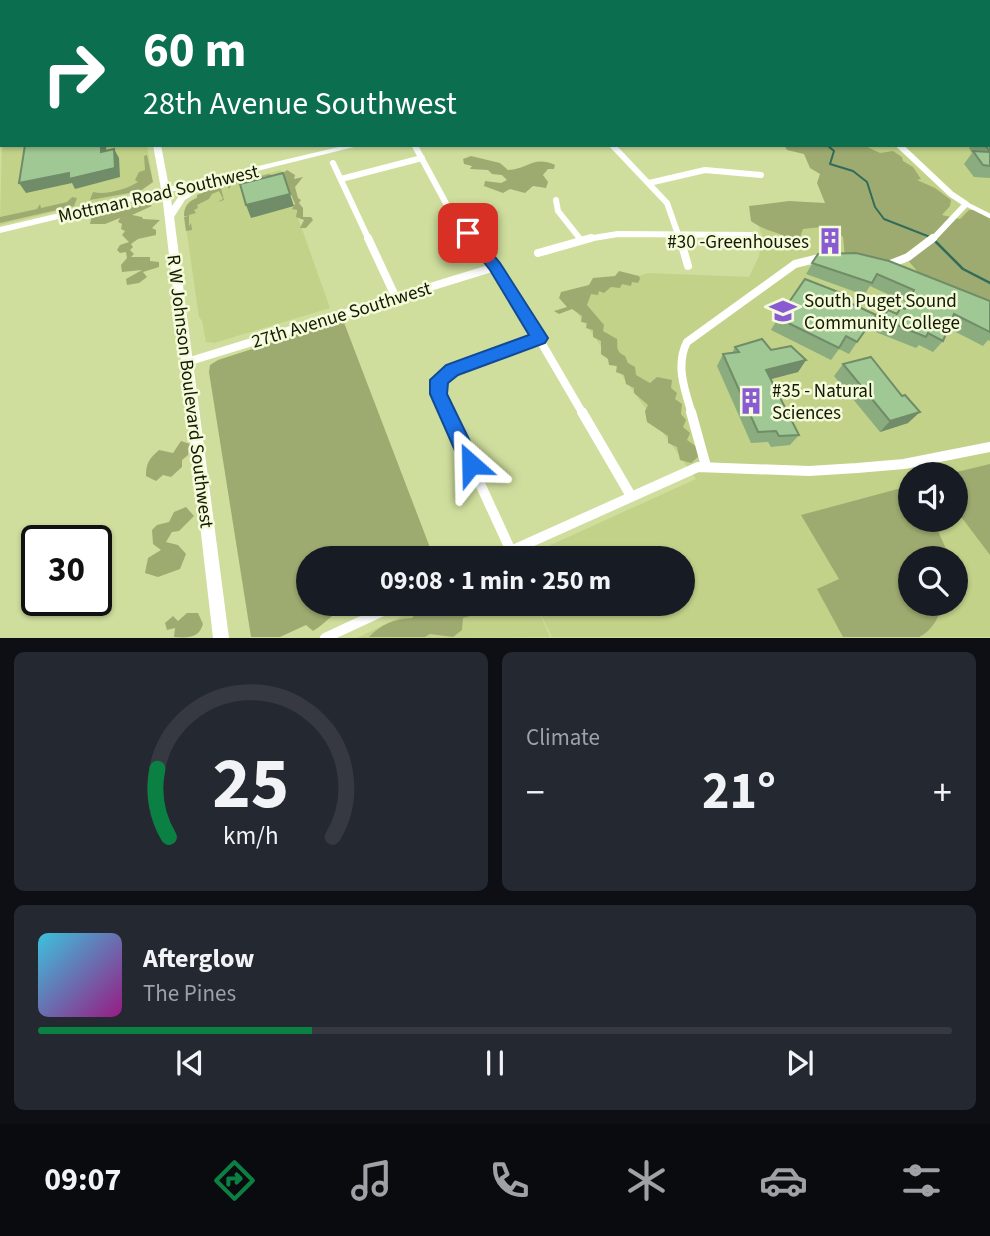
<!DOCTYPE html>
<html lang="en">
<head>
<meta charset="utf-8">
<style>
  :root { --surface:#171b24; --page:#242831; --text:#f1f3f6; --muted:#9ea1a6; --line:#363941; --accent:#0b8043 }
  body { margin:0; font-family:"Source Sans 3",sans-serif; background:var(--page); color:var(--text); height:100vh; display:flex; flex-direction:column; font-size:26px; white-space:nowrap }
  * { box-sizing:border-box; margin:0 }
  p { font-size:23px; color:var(--muted) }
  .icon { flex:none; width:38px; height:38px; fill:none; stroke:currentColor; stroke-width:2; stroke-linecap:round; stroke-linejoin:round }
  .map { position:relative; height:638px; overflow:hidden }
  .panel { display:flex; flex-direction:column; gap:14px; padding:14px; background:#0d0f14; flex:1 }
  .panel>* { flex:none }
  .guide { position:absolute; left:0px; top:0px; width:990px; height:147px; box-shadow:0 2px 5px #0004; background:#0b6e4f; color:#fff; overflow:hidden }
  .buttons { position:absolute; left:898px; top:462px; display:grid; gap:14px }
  .buttons a { display:grid; place-items:center; width:70px; height:70px; border-radius:50%; background:var(--surface); box-shadow:0 2px 5px #0004; font-size:35px }
  .speed { position:absolute; left:21px; top:525px; display:flex; gap:14px; font-size:35px; font-weight:700; text-align:center }
  .speed>* { display:grid; place-content:center; width:91px; height:91px; border-radius:50%; background:var(--surface); box-shadow:0 2px 5px #0004; line-height:1 }
  .speed .limit { border:4px solid #111; border-radius:10px; background:#fff; color:#111 }
  .pin { position:absolute; display:grid; place-items:center; width:60px; height:60px; color:#fff; margin:-30px; border-radius:14px; box-shadow:0 4px 10px #0006 }
  .me { position:absolute; width:77px; margin:-38px; rotate:335deg; stroke-linejoin:round; filter:drop-shadow(0 0 5px #0008) }
  .turn { display:flex; align-items:center; gap:24px; height:147px; padding:0 28px; font-size:32px }
  .turn .icon { width:91px; height:91px; stroke-width:2.5 }
  .turn b { display:block; font-size:49px; line-height:60px }
  .big { font-size:52px; font-weight:700; line-height:1.1 }
  .panel .tile { flex:1; display:flex; flex-direction:column; justify-content:center; gap:10px; min-width:0; padding:0 24px; border-radius:10px; background:var(--page) }
  .panel .dial { align-items:center; gap:0 }
  .dial svg { height:182px; overflow:visible; fill:none; stroke:var(--line); stroke-width:7; stroke-linecap:round; text-anchor:middle }
  .dial text { fill:var(--text); stroke:none }
  .song { display:flex; align-items:center; gap:21px }
  .cover { width:84px; height:84px; border-radius:10px; background:linear-gradient(135deg,hsl(190 70% 55%),hsl(310 70% 35%)) }
  .played { height:7px; border-radius:4px; background:linear-gradient(90deg,var(--accent) 30%,var(--line) 30%) }
  .keys { display:flex; justify-content:space-around; direction:ltr }
  .heat { display:flex; justify-content:space-between; align-items:center; font-size:38px; direction:ltr }
  .panel .tiles { flex:1; display:grid; gap:14px; grid-template-columns:1fr 1fr }
  .tile:last-child { grid-column:span 2 }
  .trip { position:absolute; left:296px; top:546px; width:399px; height:70px; border-radius:35px; background:var(--surface); box-shadow:0 2px 5px #0004; font-weight:700; line-height:70px; text-align:center }
  .dock { display:flex; height:112px; justify-content:space-around; align-items:center; background:#090b0e; color:var(--muted) }
  .dock .icon { width:49px; height:49px }
  .dock .selected { color:var(--accent) }
  .dock b { font-size:32px; color:var(--text) }
  .map>svg:first-child { display:block }
  .built { fill:#c2d289; fill-rule:evenodd }
  .green { fill:#9eab70 }
  .lines { fill:none; stroke-linecap:round; stroke-linejoin:round }
  .stream-far1 { stroke:#316c5a; stroke-width:2 }
  .stream { stroke:#316c5a; stroke-width:2.5 }
  .pedestrian { stroke:#fff; stroke-width:4.5 }
  .minor-far3 { stroke:#fff; stroke-width:4.5 }
  .minor-far2 { stroke:#fff; stroke-width:6 }
  .minor-far1 { stroke:#fff; stroke-width:8 }
  .minor { stroke:#fff; stroke-width:10 }
  .tertiary { fill:#fff; fill-rule:evenodd }
  .rail { stroke:#565e38; stroke-width:2; stroke-dasharray:5 5; stroke-linecap:butt }
  .wall { fill:#8aac7f }
  .shaded-wall { fill:#708c68 }
  .building { fill:#a0c894; stroke:#708c68; stroke-width:2 }
  .route { fill:#1a73e8; stroke:#114b97; stroke-width:2 }
  .labels { text-anchor:middle; stroke-width:5; stroke-linejoin:round; paint-order:stroke }
  .street-label { font-size:19px; fill:#141901; stroke:#f3fbda }
  .poi-label { font-size:19px; fill:#141901; stroke:#f3fbda; text-anchor:start }
</style>
</head>
<body>
<div class="map">
<svg width="990" height="638" viewBox="0 0 990 638">
  <rect width="100%" height="100%" fill="#cfde9d"/>
  <!-- built -->
  <path class="built" d="M990 0V637H552L537 607 550 637 357 638 427 604H682V558H522L696 479 568 300 648 273 749 277 759 256 762 234 749 206 828 208 821 160 797 145H989V2H975ZM910 474H956V520H910ZM910 558H956V604H910Z
    M2 140V145H147L153 182 143 190 133 193 0 225Z
    M281 170 330 308 214 343 206 342 202 321 199 317 184 213 186 206 204 190Z"/>
  <!-- green -->
  <path class="green" d="M784 145H863L880 153 893 151 902 157 903 161 913 167 921 179 917 180 935 188 951 200 950 206 942 215 960 219 969 210H978L990 216V316L936 294 907 259 901 262 845 258 843 237 831 226 803 229 799 240 794 241C780 232 764 231 751 221L749 206 789 201 825 203 817 183 820 174 810 168 804 154 787 150Z
    M147 155 153 182 140 191 90 200 93 192C106 195 125 190 138 182L135 180 139 172 145 170 144 156Z
    M471 156 500 163 508 170C527 170 533 155 555 165L554 169H548L543 175 548 182 546 188 533 186 525 193 510 189 503 193 484 186 485 181 501 183 507 180 502 175 492 174 488 170 470 169 472 166 464 164 463 159Z
    M287 170 295 175 294 179 303 177 295 187 298 198 301 200 299 203 303 208V217H311L313 220 306 228H300L304 220 296 217 297 210 292 209 295 204 282 174Z
    M270 174 272 178 268 179 267 176 232 184 229 189 227 186 221 188 224 200 217 202 223 199 219 191 212 194 209 199 197 205 198 208 194 210 196 213 189 215V226L191 223 192 230 186 231 184 217 188 216H184C184 207 188 201 197 198V195L218 185Z
    M72 197 77 198 74 206 0 223V217L37 209 40 204 41 208 67 202Z
    M147 203 152 206 132 215 142 217 143 219 160 220 152 228 156 230V235L138 239 131 244 133 247 130 250 134 254 131 257H150V261L159 262V267L143 272 147 277 139 283 127 285 126 279 142 270 122 272 121 265 127 258 126 252 120 253 117 250 120 245 129 242 122 235 125 231 121 229 122 224 118 222 120 218 105 224H90L91 219C109 205 128 212 147 203Z
    M619 271 639 276 640 279 638 283 632 282 631 286 622 284 620 288 611 287 604 293 599 291 598 295 591 294 587 305 604 325 603 331 617 339C618 347 615 351 625 356L628 363 635 367 636 375 650 383 657 377 672 380 671 388 677 393 675 399 682 404 681 414 686 420 683 427 690 433 687 440 697 447 698 457 691 463 680 460 677 447 668 443V436L647 422 645 411 648 405 634 393V388L626 384 624 375 616 372 617 366 609 365 608 359 601 354V341L593 337V330L586 328 587 323 581 322 582 316 572 309 559 314 554 311 567 307 559 298 561 292 589 285 593 278 615 276Z
    M343 320 434 558H308V604H352L349 610C333 610 326 624 313 631L306 625 280 637H251L209 372 210 365 218 360Z
    M181 441 190 444 188 455 182 460V467L171 477 163 475 156 481 146 476C146 463 149 459 159 450L173 453Z
    M990 464V555L956 510V474H948Z
    M909 486 910 520H933L947 551V558H910V604H943C939 617 932 631 919 637H843L817 589 839 579 801 515Z
    M186 507 194 516 179 531 172 532 166 542 178 545 186 554 180 569 158 577 145 573 148 558 161 550 153 544 152 530 157 525 169 522 174 512Z
    M424 604H505L500 611 484 607 478 614 463 618 462 630 453 637 430 634 425 637H369C381 624 395 619 412 618Z
    M187 613H198L203 624C199 638 189 638 174 637L175 628 167 630 165 623 173 616 178 621Z"/>
  <g class="lines">
    <!-- stream-far1 -->
    <path class="stream-far1" d="M580 2 589 0
      M827 145 834 151 830 164 853 171 867 182 875 207 884 219 930 237"/>
    <!-- stream -->
    <path class="stream" d="M935 241 963 269 990 283"/>
    <!-- pedestrian -->
    <path class="pedestrian" d="M966 204 990 216"/>
    <!-- minor-far3 -->
    <path class="minor-far3" d="M229 2 241 0"/>
    <!-- minor-far2 -->
    <path class="minor-far2" d="M612 145 667 203 680 240
      M899 145 951 194 966 204 932 240
      M415 146 448 207 474 240
      M333 163 369 240
      M341 179 422 158
      M649 183 705 170 761 175
      M556 200 558 211 581 240
      M581 240 618 234 751 235"/>
    <!-- minor-far1 -->
    <path class="minor-far1" d="M368 238 396 298
      M473 238 517 301 583 414
      M680 238 688 266
      M538 253 591 238
      M888 265 908 257 933 238
      M187 362 495 267
      M447 414 438 390 445 375 540 338
      M692 414C685 391 675 365 687 342L795 264 827 256"/>
    <!-- minor -->
    <path class="minor" d="M447 412 511 551
      M582 412 631 496
      M691 412 706 466
      M495 558 698 467 809 471 857 468 904 464 990 447
      M325 638 398 604"/>
    <!-- tertiary -->
    <path class="tertiary" d="M969 0H978L975 2H965Z
      M2 35V39L0 40V36Z
      M153 145H161L169 187 347 145H362L204 184V188L185 200 174 217 229 638H213L162 194 0 233V227L161 189ZM194 187 179 196 172 206 170 192Z"/>
    <!-- rail -->
    <path class="rail" d="M533 2 539 0
      M555 2 562 0"/>
  </g>
  <!-- wall -->
  <path class="wall" d="M989 87H990V178L974 177 964 164 972 153 969 148 971 145H989Z
    M818 254 990 301V341L988 340 983 346 948 328 943 341 933 352 919 345 916 348 873 331 888 310 896 313 901 307H902L905 302 870 286 864 295 806 274Z
    M848 302 857 342 849 354 839 349 831 360 771 330 778 318Z
    M735 347 771 350 806 360 798 372 771 379 799 435 790 445 771 447 768 442 751 443 717 366 723 354 732 353Z
    M843 364 908 423 880 432 834 376Z"/>
  <!-- shaded-wall -->
  <path class="shaded-wall" d="M0 0H5V2H2V16L0 18Z
    M32 0H128V2H96V1L94 2H25L24 1Z
    M148 0H162V1L149 2Z
    M101 145H106L107 161 101 152Z
    M114 149 119 158 120 177 75 189 72 183 26 193 19 183Z
    M290 194 294 206 251 218 246 205Z
    M806 360 798 372 760 382 766 370Z
    M920 412 908 423 880 432 890 421Z"/>
  <!-- building -->
  <path class="building" d="M989 52H990V65H989Z
    M989 87H990V114L989 112Z
    M989 120 990 121V135L989 133Z
    M989 137H990V152L985 145H989Z
    M25 145H101V152L114 149 115 168 69 179V173L19 183Z
    M973 151 990 152V166L983 165Z
    M283 173 290 194 246 205 240 184Z
    M856 253 889 261 990 301V332L954 314 943 341 928 333 926 337 882 319 888 310 897 314 901 307 905 309 914 290 877 274 872 283 812 263 818 254Z
    M805 279 851 297 848 302 876 315 857 342 846 336 839 348 778 318Z
    M762 339 771 350 791 346 806 360 766 370 799 435 779 436 776 431 758 432 723 354 739 352 735 347Z
    M871 357 902 396 905 395 920 412 890 421 843 364Z"/>
  <!-- route -->
  <path class="route" d="M468 229 473 230 500 263 548 338 545 343 458 375 448 383 447 394 481 464 478 471 471 473 464 471 430 394V380L446 365 529 335 490 270 461 233Z"/>
  <!-- icons -->
  <defs>
    <symbol id="building-bare" viewBox="-9 -9 18 18"><path d="M-4-6H4V6H1V3H-1V6H-4ZM-2.5-4.3h1.7v1.8h-1.7ZM.8-4.3h1.7v1.8H.8ZM-2.5-1h1.7V.8h-1.7ZM.8-1h1.7V.8H.8Z" fill="#895ad3" stroke="#f3fbda" stroke-width="2.5" paint-order="stroke"/></symbol>
    <symbol id="university-bare" viewBox="-9 -9 18 18"><path d="M0-5L7-2L0 1L-7-2ZM-4 1L0 2.5L4 1V4Q0 6-4 4Z" fill="#895ad3" stroke="#f3fbda" stroke-width="2.5" paint-order="stroke"/></symbol>
  </defs>
  <g fill-rule="evenodd">
    <use href="#building-bare" x="811" y="222" width="38" height="38"/>
    <use href="#university-bare" x="764" y="292" width="38" height="38"/>
    <use href="#building-bare" x="732" y="382" width="38" height="38"/>
  </g>
  <g class="labels">
    <!-- street labels -->
    <g class="street-label">
      <text transform="translate(158 193) rotate(-13)" y="7">Mottman Road Southwest</text>
      <text transform="translate(341 314) rotate(-17)" y="7">27th Avenue Southwest</text>
      <text transform="translate(191 391) rotate(83)" y="7">R W Johnson Boulevard Southwest</text>
    </g>
    <!-- poi labels -->
    <g class="poi-label">
      <text x="809" y="248" text-anchor="end">#30 -Greenhouses</text>
      <text x="804" y="307">South Puget Sound<tspan x="804" dy="22">Community College</tspan></text>
      <text x="772" y="397">#35 - Natural<tspan x="772" dy="22">Sciences</tspan></text>
    </g>
  </g>
</svg>
<div class="buttons">
<a><svg class="icon" aria-label="sound" viewBox="0 0 24 24"><path d="M4 9h4l5-4v14l-5-4H4zM17 9q2 3 0 6"/></svg></a>
<a><svg class="icon" aria-label="search" viewBox="0 0 24 24"><circle cx="10" cy="10" r="6"/><path d="M15 15l6 6"/></svg></a>
</div>
<div class="speed"><div class="limit">30</div></div>
<div class="pin" style="left:468px;top:233px;background:#d93025"><svg class="icon" aria-label="arrive" viewBox="0 0 24 24"><path d="M6 21V4h12l-3 4 3 4H6"/></svg></div>
<svg class="me" style="left:471px;top:464px" viewBox="-20 -20 40 40"><path d="M0-17L14 15 0 8-14 15z" fill="#1a73e8" stroke="#fff" stroke-width="4"/></svg>
<div class="trip">09:08 · 1 min · 250 m</div>
<div class="guide">
<div class="turn"><svg class="icon" aria-label="right" viewBox="0 0 24 24"><path d="M7 20v-9h11M14 6l5 5-5 5"/></svg><div><b>60 m</b>28th Avenue Southwest</div></div>
</div>
</div>
<section class="panel">
<div class="tiles">
<div class="tile dial"><svg viewBox="0 0 100 80">
<path d="M14 69A42 42 0 1 1 86 69"/>
<path d="M14 69A42 42 0 0 1 9 39" stroke="#0b8043"/>
<text x="50" y="56" font-size="32" font-weight="700">25</text>
<text x="50" y="72" font-size="11">km/h</text>
</svg></div>
<div class="tile"><p>Climate</p>
<div class="heat"><a>−</a><b class="big">21°</b><a>+</a></div>
</div>
<div class="tile">
<div class="song"><i class="cover"></i><div><b>Afterglow</b><p>The Pines</p></div></div>
<div class="played"></div>
<div class="keys"><svg class="icon" aria-label="previous" viewBox="0 0 24 24"><path d="M18 5L8 12l10 7zM5 5v14"/></svg><svg class="icon" aria-label="pause" viewBox="0 0 24 24"><path d="M8 5v14M16 5v14"/></svg><svg class="icon" aria-label="next" viewBox="0 0 24 24"><path d="M6 5l10 7-10 7zM19 5v14"/></svg></div>
</div>
</div>
</section>
<nav class="dock">
<b>09:07</b>
<svg class="icon selected" aria-label="directions" viewBox="0 0 24 24"><path d="M12 3l9 9-9 9-9-9zM9 14v-3h6M13 9l2 2-2 2"/></svg>
<svg class="icon" aria-label="music" viewBox="0 0 24 24"><path d="M9 18V5l10-2v13"/><circle cx="6" cy="18" r="3"/><circle cx="16" cy="16" r="3"/></svg>
<svg class="icon" aria-label="phone" viewBox="0 0 24 24"><path d="M5 4h4l2 5-3 2q2 4 5 5l2-3 5 2v4C11 20 4 13 5 4z"/></svg>
<svg class="icon" aria-label="climate" viewBox="0 0 24 24"><path d="M12 3v18M4 7l16 10M4 17L20 7"/></svg>
<svg class="icon" aria-label="car" viewBox="0 0 24 24"><path d="M5 17H2v-5l4-1 3-4h7l3 4 3 1v5h-3M9 17h6M6 11h13"/><circle cx="7" cy="17" r="2"/><circle cx="17" cy="17" r="2"/></svg>
<svg class="icon" aria-label="filters" viewBox="0 0 24 24"><path d="M4 7h16M4 17h16"/><circle cx="9" cy="7" r="2"/><circle cx="15" cy="17" r="2"/></svg>
</nav>
</body>
</html>
